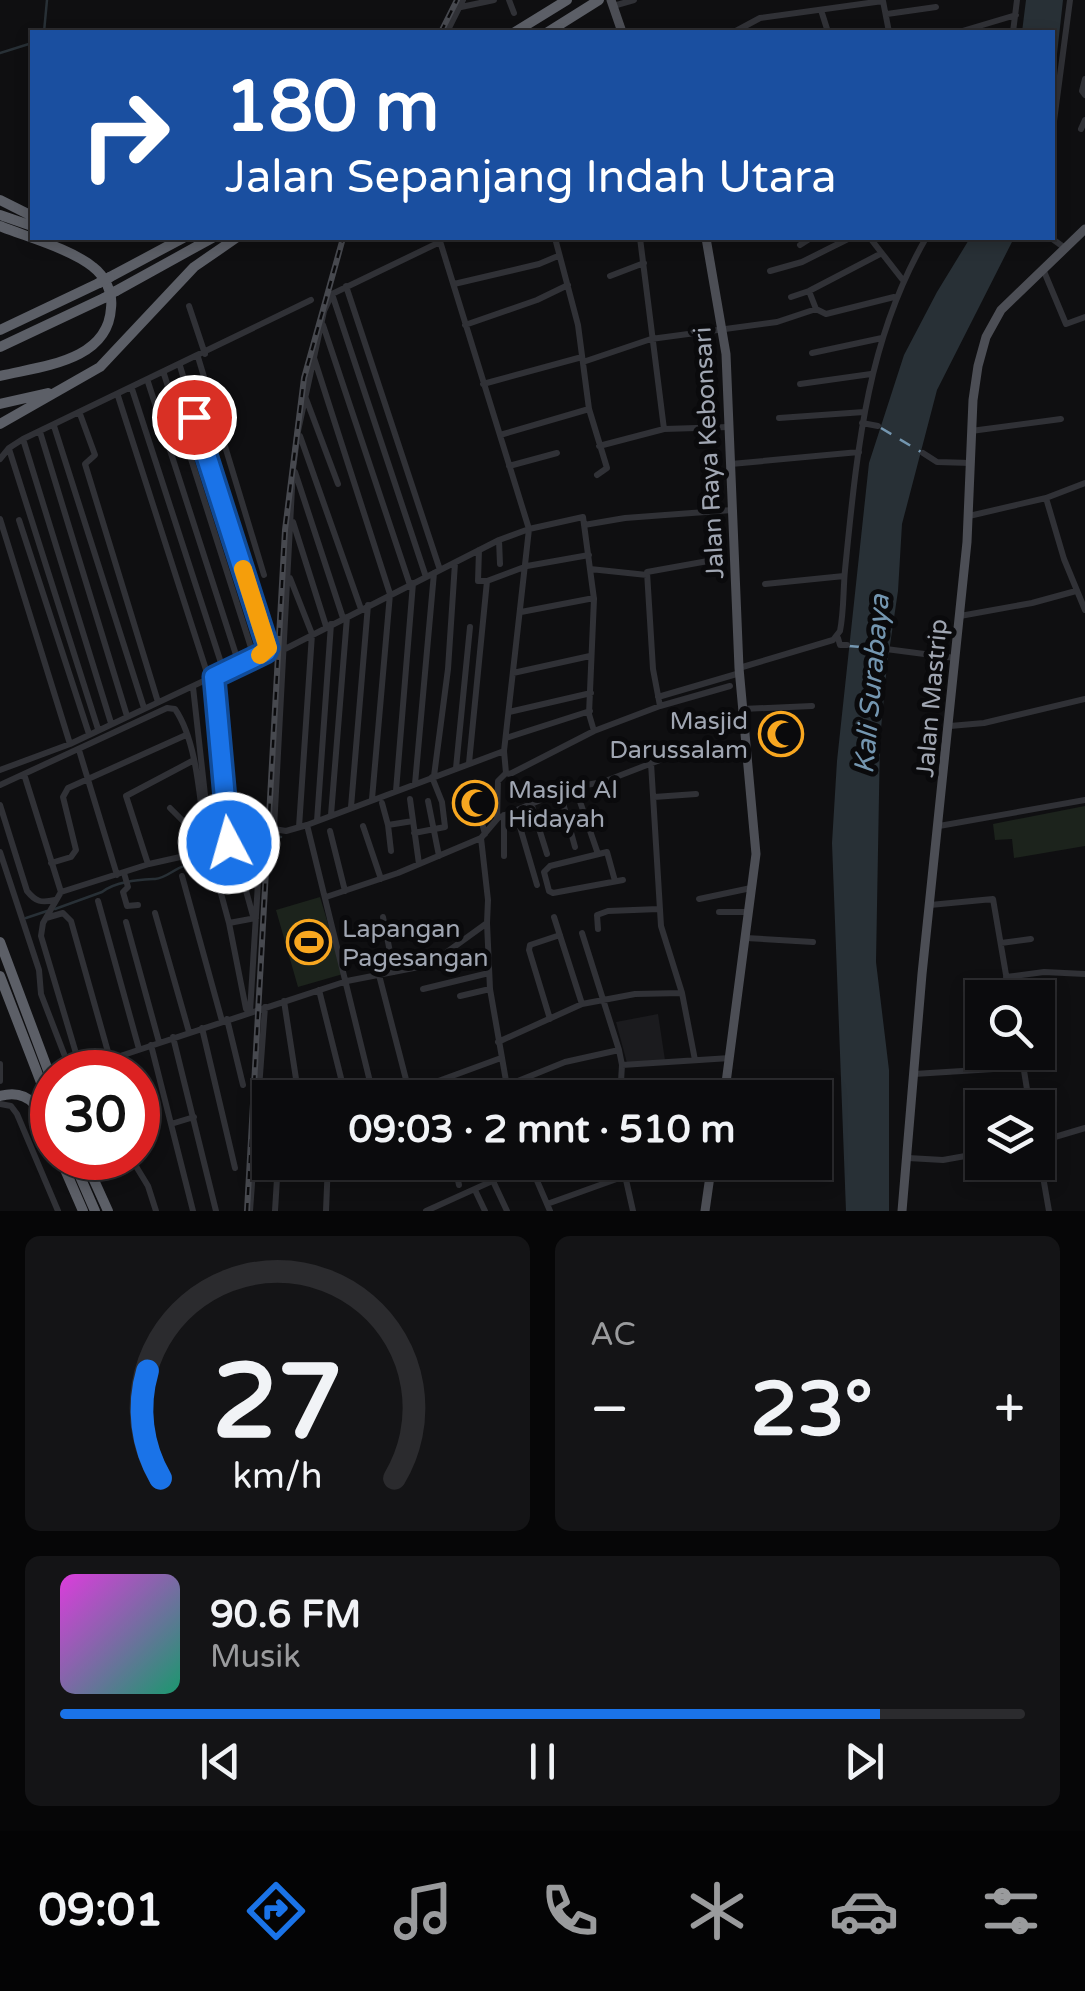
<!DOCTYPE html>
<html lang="id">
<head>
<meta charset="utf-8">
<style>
  :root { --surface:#0b0b0d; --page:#141416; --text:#f1f3f6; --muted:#9a9b9d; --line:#2b2b2e; --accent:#1a73e8 }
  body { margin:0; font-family:"Varela Round",sans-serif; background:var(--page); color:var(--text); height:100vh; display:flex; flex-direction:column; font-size:38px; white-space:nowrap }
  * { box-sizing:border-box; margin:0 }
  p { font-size:32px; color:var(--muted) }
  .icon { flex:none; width:55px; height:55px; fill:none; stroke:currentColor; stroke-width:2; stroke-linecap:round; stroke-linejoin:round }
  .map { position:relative; height:1211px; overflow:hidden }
  .side { display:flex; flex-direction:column; gap:25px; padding:25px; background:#060607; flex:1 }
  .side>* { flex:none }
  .hud { position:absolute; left:30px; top:30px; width:1025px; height:210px; border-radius:0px; box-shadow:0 5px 15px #0003,0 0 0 2px var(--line); background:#1a4fa0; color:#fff; overflow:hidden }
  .controls { position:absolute; left:965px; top:980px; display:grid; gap:20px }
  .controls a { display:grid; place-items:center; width:90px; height:90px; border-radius:0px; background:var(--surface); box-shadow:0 5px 15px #0003,0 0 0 2px var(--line); font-size:50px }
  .speed { position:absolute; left:30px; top:1050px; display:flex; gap:20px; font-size:50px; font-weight:700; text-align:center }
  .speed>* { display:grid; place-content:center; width:130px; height:130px; border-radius:50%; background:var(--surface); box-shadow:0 5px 15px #0003,0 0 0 2px var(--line); line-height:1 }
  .speed .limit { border:15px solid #d22; background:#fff; color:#111 }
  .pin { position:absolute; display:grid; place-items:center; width:85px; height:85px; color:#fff; margin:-42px; border:5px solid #fff; border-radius:50%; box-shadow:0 2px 10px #0007 }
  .me { position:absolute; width:110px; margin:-55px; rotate:354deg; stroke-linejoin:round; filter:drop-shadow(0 0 8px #0008) }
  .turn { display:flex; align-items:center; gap:35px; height:210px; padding:0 30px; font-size:45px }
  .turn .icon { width:130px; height:130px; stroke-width:2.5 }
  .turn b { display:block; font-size:70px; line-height:85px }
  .big { font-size:75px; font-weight:800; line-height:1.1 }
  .side .card { flex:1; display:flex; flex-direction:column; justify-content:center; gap:15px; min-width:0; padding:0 35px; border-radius:15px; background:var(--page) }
  .side .dial { align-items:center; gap:0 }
  .dial svg { height:260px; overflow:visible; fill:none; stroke:var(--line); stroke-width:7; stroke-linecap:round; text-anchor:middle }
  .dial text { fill:var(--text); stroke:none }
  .song { display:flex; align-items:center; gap:30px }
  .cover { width:120px; height:120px; border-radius:15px; background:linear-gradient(135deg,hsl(300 70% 55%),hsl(160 70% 35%)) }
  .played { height:10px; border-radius:5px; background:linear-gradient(90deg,var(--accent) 85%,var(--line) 85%) }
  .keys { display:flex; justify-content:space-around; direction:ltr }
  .heat { display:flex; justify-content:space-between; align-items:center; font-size:55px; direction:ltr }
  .side .tiles { flex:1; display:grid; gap:25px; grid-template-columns:1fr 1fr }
  .card:last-child { grid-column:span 2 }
  .trip { position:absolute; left:252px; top:1080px; width:580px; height:100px; border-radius:0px; background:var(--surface); box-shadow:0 5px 15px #0003,0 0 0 2px var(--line); font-weight:800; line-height:100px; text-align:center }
  .tab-bar { display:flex; height:160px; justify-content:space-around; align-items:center; background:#040405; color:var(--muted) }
  .tab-bar .icon { width:70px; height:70px }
  .tab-bar .active { color:var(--accent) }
  .tab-bar b { font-size:45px; color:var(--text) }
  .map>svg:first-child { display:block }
  .built { fill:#1b1b1e }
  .green { fill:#1c231c }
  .water { fill:#283036 }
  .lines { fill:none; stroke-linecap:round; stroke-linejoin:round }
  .stream { stroke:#283036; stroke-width:2.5 }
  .ferry { stroke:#7496b0; stroke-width:2.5; stroke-dasharray:12 10; stroke-linecap:butt }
  .minor { stroke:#303136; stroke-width:6 }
  .major { stroke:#4c4e55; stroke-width:9 }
  .highway { stroke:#5c5f67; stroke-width:10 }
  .rail-casing { stroke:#47494f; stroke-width:6 }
  .rail { stroke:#0a0a0c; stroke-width:2.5; stroke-dasharray:8; stroke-linecap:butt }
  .highway-bridge { stroke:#5c5f67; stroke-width:10 }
  .route-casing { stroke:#114b97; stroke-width:25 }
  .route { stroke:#1a73e8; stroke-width:18 }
  .slow { stroke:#f59e0b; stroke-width:18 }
  .labels { text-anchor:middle; stroke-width:10; stroke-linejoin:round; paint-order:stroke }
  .street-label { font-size:25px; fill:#a0a6b2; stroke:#0a0a0c }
  .poi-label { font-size:25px; fill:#a0a6b2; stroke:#0a0a0c; text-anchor:start }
  .water-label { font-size:28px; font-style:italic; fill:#7496b0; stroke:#0a0a0c }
</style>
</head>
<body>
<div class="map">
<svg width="1085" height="1211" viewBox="0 0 1085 1211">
  <rect width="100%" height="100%" fill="#0f0f11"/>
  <!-- built -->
  <path class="built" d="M658 1014 665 1060 627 1063 616 1022Z"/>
  <!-- green -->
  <path class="green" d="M1085 806V846L1014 858 1012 839 995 840 993 824Z
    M320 897 343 974 298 987 276 910Z"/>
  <!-- water -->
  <path class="water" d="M1026 0H1063L1053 90 1052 32H1022Z
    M970 238H1014L937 390 902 524 898 591 887 665 880 739 876 962 889 1070V1211H846L832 843 837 761 869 463 904 355 937 292Z"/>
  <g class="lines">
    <!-- stream -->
    <path class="stream" d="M44 32 47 0
      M0 53 32 43
      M55 909 102 892C116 881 139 880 155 879 166 878 174 869 184 866 197 861 211 861 223 857 248 847 249 831 281 837
      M26 918 47 911"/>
    <!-- ferry -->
    <path class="ferry" d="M881 428 921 452
      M849 646 886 649"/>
    <!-- minor -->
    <path class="minor" d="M509 0 514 13
      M883 1 889 32
      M613 6 634 0
      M461 7 494 0
      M821 10 828 32
      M887 14 936 7
      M447 32 463 0
      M734 32 760 18 883 1
      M959 32 1016 15
      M1013 32 1017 0
      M1085 79 1082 91 1085 95
      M1081 129 1085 120
      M1052 136 1070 0
      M439 238 529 529 504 751 506 773
      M555 238 578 325 589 409 607 468 597 475
      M640 238 664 429
      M870 238 902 279
      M1051 238 1065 248
      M440 242 332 294 324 311 298 431 293 469 274 829 286 831 307 825 504 751
      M800 245 811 238
      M1043 269 1066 324 1085 317
      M770 271 802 262 850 238
      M610 276 644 263
      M454 284 539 264 558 256
      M346 286 440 570
      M809 291 816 309 826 314 894 297
      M332 294 426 577
      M791 297 809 291 880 254
      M189 306 205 354
      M323 325 410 585
      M465 325 537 300 568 285
      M812 353 882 338
      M198 357 264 575
      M314 358 390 594 372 799
      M583 362 651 339 777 322 816 309
      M164 374 254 657
      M148 382 239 664
      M483 384 582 357
      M800 384 871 374
      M132 389 224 672
      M118 396 209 679
      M305 396 338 484
      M80 414 95 455 85 464 158 702
      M779 418 864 412
      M862 423 878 426
      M54 426 144 708
      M971 431 1061 419
      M40 432 127 716
      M500 435 589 409
      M300 436 361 609
      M23 439 111 723
      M599 446 664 429 729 427
      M9 449 98 729
      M923 453 937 462 971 463
      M0 459 9 448 23 439 311 300
      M731 464 859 452
      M509 466 557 453
      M295 472 343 618
      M1046 498 1064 559 1085 610
      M969 516 1046 498 1085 483
      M0 519 70 744
      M19 520 89 734
      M293 522 326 626
      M584 525 625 518 732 510
      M499 540 500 564
      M479 550 478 581H487
      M590 569 647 575
      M290 578 312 634 299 827
      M487 581 527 566 589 555
      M765 584 844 576
      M521 612 594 598
      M960 616 1032 603 1076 591
      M838 638 840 645H847
      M285 649 499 540 529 529 583 517 594 599 589 714 594 731
      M886 649 955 658
      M739 668 833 640 840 631C844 611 843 591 845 570 857 452 866 342 926 238
      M513 673 590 656
      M214 677 229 843
      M193 687 211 849 221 848 254 829 260 830 261 834 250 1012
      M658 697 740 673
      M660 706 653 669 647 572 708 561
      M742 709 812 706
      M509 712 591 693
      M950 726 984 723 1085 699
      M506 738 590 711
      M79 750 117 875
      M469 763 487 581
      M651 763 661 926 682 993 695 1060
      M456 768 470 627
      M0 770 70 744 267 651 180 366
      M24 774 61 892
      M434 776 448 669 455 563
      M415 784 434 573
      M0 785 167 708 175 709C199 744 200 809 207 851L149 864 61 892 43 923 41 936 81 1070
      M575 787 598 854
      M396 791 413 583
      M560 792 575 847
      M654 797 696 794
      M410 799 419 864
      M428 801 439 856
      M382 803 388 825 413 821
      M531 803 547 854
      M0 805 27 891C36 902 41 903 55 900
      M351 807 368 605
      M170 808 183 821 201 816
      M515 810 537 885
      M331 815 347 617
      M480 816 485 834
      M497 819 498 781 506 773 510 774 594 731 660 706 730 686
      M317 821 331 624
      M307 825 374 1098
      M388 825 391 851
      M363 826 381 879
      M939 826 1085 800
      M330 831 345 891
      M414 833 445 827 442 802 432 777
      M235 851 253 916
      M0 852 39 970 41 994 71 1072
      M504 856V815
      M51 863 71 857 76 850 63 797 68 788 186 735
      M148 864 126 796 194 760
      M213 864 229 923 246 1009
      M124 873 128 887 123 892 127 906 138 905
      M182 876 222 1021
      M615 881 607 852 550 866 544 872 549 891 553 893 623 880
      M326 897 398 873 481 838
      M699 899 751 888
      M98 901 139 1049
      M930 905 993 899 1010 998
      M719 912H749
      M155 913 189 1032
      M383 917 394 972
      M554 917 582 1004
      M46 918 63 913 71 921 110 1059
      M126 922 159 1042
      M229 923 256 918
      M487 923 490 989 509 1098
      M598 929 597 915 608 911 659 909
      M582 933 619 1050 622 1065 620 1098
      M746 938 813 942
      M1001 943 1031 939
      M379 975 409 1091
      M1006 977 1044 972 1085 974
      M423 989 489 973
      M319 990 346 1098
      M460 996 490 989
      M284 1001 299 1098
      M227 1019 243 1085
      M550 1019 529 950 530 945 560 935
      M202 1028 235 1168
      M173 1037 216 1211
      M498 1042 582 1004 635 994 682 993
      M151 1045 193 1211
      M1021 1052 1030 1108
      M0 1064V1081
      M622 1065 730 1058
      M81 1069 347 981 429 965 487 923 488 900 481 838 498 818 569 788 603 782 678 753 745 744
      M914 1074 1024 1067
      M433 1081 437 1098
      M418 1087 419 1098
      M392 1098 501 1058
      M476 1098 565 1062 619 1050
      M579 1098 620 1091
      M0 1104 11 1106 17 1114 58 1211
      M171 1124 194 1117
      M1038 1142 1085 1128
      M1038 1148 1049 1211
      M131 1158 148 1186 156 1211
      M908 1158 943 1160 982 1153
      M454 1162 459 1185
      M529 1162 550 1211
      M622 1162 633 1211
      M493 1181 507 1211
      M475 1190 485 1211
      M547 1204 625 1176
      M250 1211 265 1007
      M275 1211 278 1162
      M326 1211 328 1162
      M426 1211 530 1164"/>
    <!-- major -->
    <path class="major" d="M611 0 622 32
      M706 238 726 354 739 668 756 854 724 1098
      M705 1211 712 1162
      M902 1211 922 974 967 542 973 400 978 366 986 337 1001 310 1085 229"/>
    <!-- highway -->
    <path class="highway" d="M515 32 567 0
      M548 32 599 0
      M0 200 32 216
      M0 215 32 226
      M0 226C27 237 71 249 93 267 105 276 113 293 111 308 108 362 40 366 0 376
      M110 277 183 238
      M116 291 212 238
      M0 330 99 283
      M0 347 104 298
      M0 404 48 393
      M0 424 100 367 194 267 236 238
      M0 942 52 1081
      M0 976 52 1111
      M0 1096C33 1087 42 1114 52 1139
      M60 1158 83 1211
      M72 1158 95 1211
      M84 1158 108 1211"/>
    <defs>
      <path id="rail" d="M441 32 457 0
        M247 1211 285 530 304 378 343 238"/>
    </defs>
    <!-- rail casing -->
    <use href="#rail" class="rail-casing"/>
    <!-- rail -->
    <use href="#rail" class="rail"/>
    <!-- highway-bridge -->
    <path class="highway-bridge" d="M99 283 110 277
      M104 298 116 291"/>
  </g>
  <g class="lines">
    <defs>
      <path id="route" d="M194 417 268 648 266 652 214 677 229 843"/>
    </defs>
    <!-- route casing -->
    <use href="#route" class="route-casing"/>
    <!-- route -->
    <use href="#route" class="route"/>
    <!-- slow -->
    <path class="slow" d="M243 569 268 648 260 655"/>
  </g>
  <!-- icons -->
  <defs>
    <symbol id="mosque-ring" viewBox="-11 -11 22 22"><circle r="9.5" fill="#0a0a0c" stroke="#f8a720" stroke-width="1.5"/><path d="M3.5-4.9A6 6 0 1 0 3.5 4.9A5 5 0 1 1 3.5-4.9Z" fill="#f8a720"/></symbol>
    <symbol id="stadium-ring" viewBox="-11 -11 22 22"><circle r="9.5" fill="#0a0a0c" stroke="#f8a720" stroke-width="1.5"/><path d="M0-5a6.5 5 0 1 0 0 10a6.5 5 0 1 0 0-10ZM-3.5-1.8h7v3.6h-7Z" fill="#f8a720"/></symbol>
  </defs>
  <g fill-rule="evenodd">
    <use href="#mosque-ring" x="756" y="709" width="50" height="50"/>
    <use href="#mosque-ring" x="450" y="778" width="50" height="50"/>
    <use href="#stadium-ring" x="284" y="917" width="50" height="50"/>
  </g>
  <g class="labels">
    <!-- street labels -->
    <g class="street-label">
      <text transform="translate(708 453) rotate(-93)" y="9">Jalan Raya Kebonsari</text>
      <text transform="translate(931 698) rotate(-85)" y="9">Jalan Mastrip</text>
    </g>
    <!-- poi labels -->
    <g class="poi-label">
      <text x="748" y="729" text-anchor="end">Masjid<tspan x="748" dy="29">Darussalam</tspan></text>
      <text x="508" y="798">Masjid Al<tspan x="508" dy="29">Hidayah</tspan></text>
      <text x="342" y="937">Lapangan<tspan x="342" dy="29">Pagesangan</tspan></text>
    </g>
    <!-- water labels -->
    <g class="water-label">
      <text transform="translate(871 684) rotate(-85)" y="10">Kali Surabaya</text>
    </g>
  </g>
</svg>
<div class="controls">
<a><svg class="icon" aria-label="search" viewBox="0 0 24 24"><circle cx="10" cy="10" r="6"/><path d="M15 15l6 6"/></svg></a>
<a><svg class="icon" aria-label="layers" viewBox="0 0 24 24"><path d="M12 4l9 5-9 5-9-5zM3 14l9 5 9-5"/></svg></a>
</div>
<div class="speed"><div class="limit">30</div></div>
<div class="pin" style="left:194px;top:417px;background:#d93025"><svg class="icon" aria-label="arrive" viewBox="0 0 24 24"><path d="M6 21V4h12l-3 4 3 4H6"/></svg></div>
<svg class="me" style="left:229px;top:843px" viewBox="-20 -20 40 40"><circle r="17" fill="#1a73e8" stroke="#fff" stroke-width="3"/><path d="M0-11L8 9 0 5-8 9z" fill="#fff"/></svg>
<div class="trip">09:03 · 2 mnt · 510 m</div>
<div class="hud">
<div class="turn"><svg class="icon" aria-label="right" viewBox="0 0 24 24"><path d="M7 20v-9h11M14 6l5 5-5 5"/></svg><div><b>180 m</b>Jalan Sepanjang Indah Utara</div></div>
</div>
</div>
<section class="side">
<div class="tiles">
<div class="card dial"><svg viewBox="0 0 100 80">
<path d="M14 69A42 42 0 1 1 86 69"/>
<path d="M14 69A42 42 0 0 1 10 36" stroke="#1a73e8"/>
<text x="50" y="56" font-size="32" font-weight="700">27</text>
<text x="50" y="72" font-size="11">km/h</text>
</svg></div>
<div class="card"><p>AC</p>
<div class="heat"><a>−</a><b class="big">23°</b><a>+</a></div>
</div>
<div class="card">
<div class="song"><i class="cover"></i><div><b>90.6 FM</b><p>Musik</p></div></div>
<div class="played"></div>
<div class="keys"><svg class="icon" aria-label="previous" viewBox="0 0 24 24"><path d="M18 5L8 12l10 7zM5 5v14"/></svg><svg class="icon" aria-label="pause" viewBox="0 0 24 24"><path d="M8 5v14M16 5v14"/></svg><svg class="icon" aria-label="next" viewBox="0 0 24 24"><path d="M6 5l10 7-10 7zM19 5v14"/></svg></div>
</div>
</div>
</section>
<nav class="tab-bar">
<b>09:01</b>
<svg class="icon active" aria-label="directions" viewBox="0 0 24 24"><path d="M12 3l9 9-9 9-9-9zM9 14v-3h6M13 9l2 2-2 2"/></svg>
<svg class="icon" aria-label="music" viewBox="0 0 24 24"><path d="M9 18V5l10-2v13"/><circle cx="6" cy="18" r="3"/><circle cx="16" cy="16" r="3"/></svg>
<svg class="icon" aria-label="phone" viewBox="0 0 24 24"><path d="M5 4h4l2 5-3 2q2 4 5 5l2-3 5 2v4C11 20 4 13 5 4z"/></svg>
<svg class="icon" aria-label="climate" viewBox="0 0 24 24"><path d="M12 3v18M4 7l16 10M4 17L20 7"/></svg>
<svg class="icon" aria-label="car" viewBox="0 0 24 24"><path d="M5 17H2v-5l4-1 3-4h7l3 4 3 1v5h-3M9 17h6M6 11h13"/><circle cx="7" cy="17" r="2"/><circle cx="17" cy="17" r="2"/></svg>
<svg class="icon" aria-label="filters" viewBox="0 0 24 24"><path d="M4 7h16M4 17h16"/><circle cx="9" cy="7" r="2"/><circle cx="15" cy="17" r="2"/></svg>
</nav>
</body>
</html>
